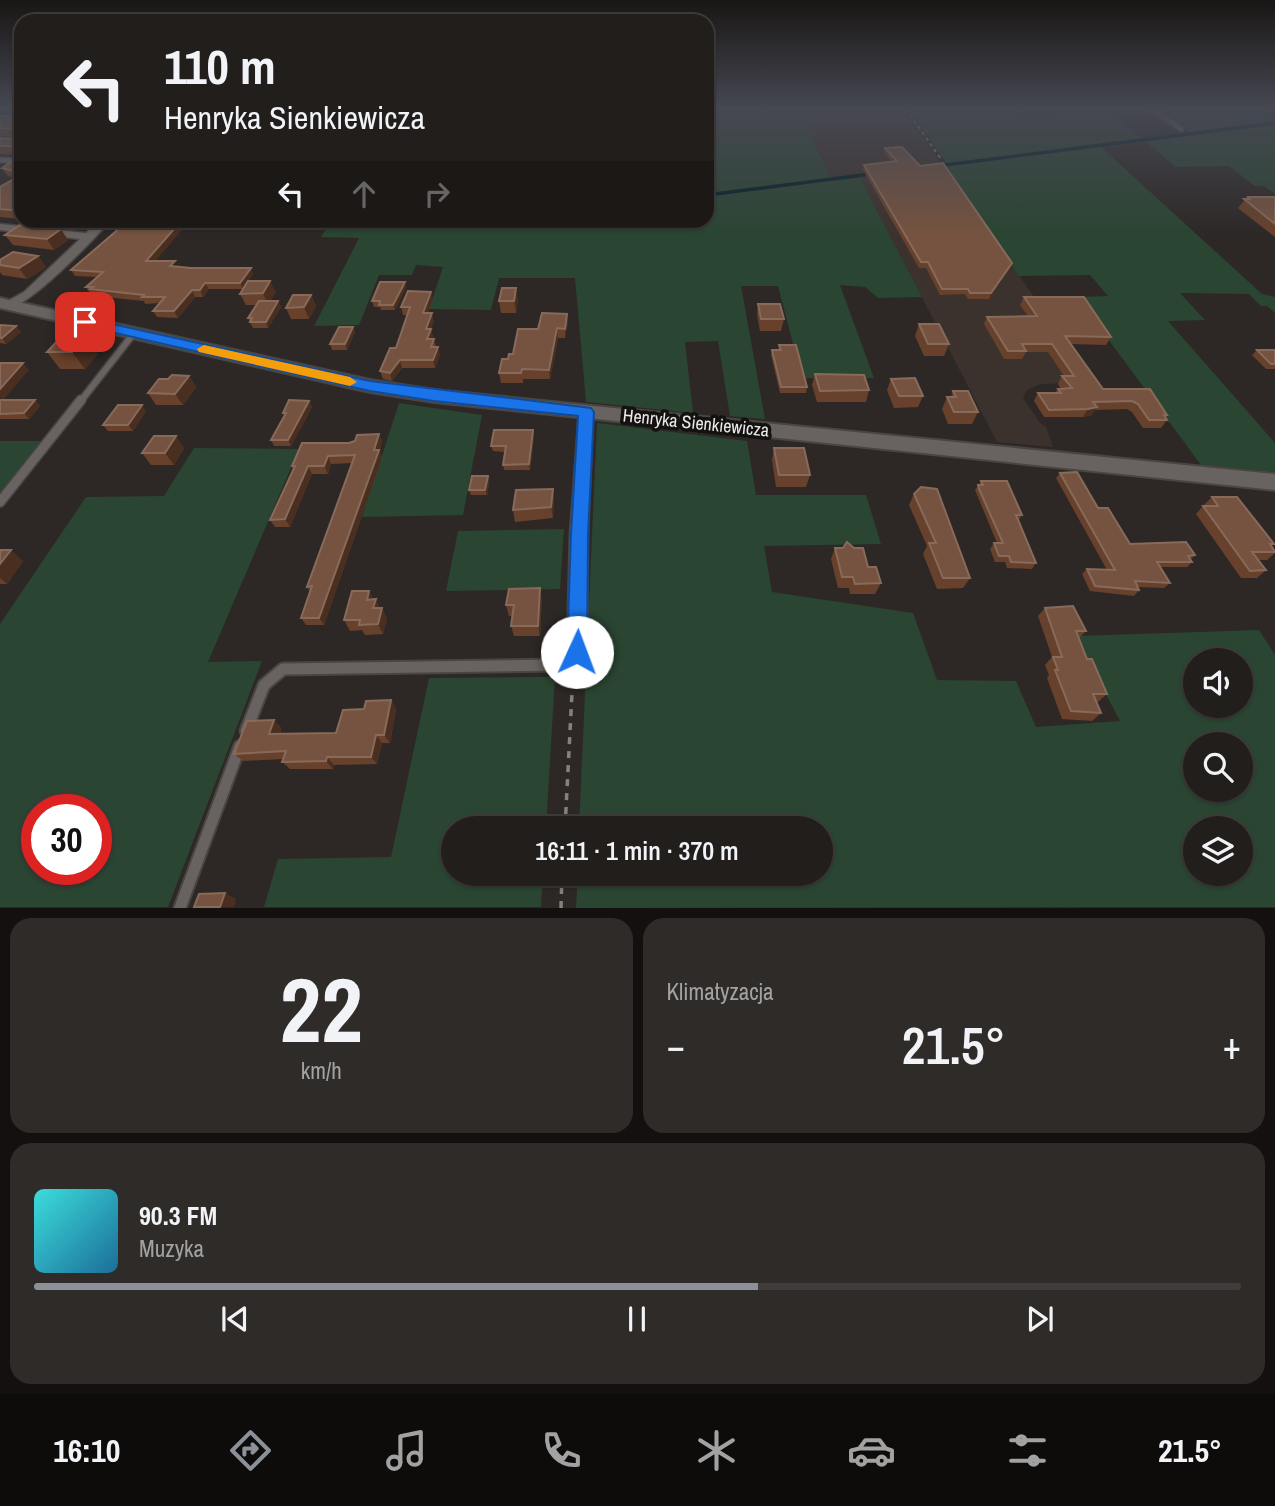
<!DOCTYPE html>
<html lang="pl">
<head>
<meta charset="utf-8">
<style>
  :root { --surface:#221e1c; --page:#2e2b29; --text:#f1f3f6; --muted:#a2a2a3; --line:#3f3c3b; --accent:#8c9099 }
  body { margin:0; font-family:"Archivo Narrow",sans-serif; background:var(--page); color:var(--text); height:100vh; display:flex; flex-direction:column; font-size:26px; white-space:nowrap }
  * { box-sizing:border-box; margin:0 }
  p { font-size:23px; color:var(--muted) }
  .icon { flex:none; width:38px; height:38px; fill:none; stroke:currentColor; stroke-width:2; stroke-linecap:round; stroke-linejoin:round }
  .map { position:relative; height:908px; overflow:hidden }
  .details { display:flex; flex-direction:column; gap:10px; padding:10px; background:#13100f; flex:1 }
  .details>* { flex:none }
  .hud { position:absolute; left:14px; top:14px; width:700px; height:214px; border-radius:21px; box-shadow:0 2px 5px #0004,0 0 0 2px var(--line); background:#221e1c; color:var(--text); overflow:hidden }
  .buttons { position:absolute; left:1183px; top:648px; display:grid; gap:14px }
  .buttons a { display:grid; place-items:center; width:70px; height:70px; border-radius:50%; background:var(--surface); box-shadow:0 2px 5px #0004,0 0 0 2px var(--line); font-size:35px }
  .speed { position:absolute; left:21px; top:794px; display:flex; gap:14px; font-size:35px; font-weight:700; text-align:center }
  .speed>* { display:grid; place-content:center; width:91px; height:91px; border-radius:50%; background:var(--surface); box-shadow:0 2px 5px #0004,0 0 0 2px var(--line); line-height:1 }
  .speed .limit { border:10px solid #d22; background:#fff; color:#111 }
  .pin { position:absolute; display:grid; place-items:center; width:60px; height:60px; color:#fff; margin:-30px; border-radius:14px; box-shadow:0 4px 10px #0006 }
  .me { position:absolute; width:77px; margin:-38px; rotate:2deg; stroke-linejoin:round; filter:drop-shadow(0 0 5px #0008) }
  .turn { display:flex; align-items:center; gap:24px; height:147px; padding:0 35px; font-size:32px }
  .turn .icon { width:91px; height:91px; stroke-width:2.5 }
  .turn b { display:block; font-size:49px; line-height:60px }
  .lanes { display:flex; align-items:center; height:66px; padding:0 35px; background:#0003; justify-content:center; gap:35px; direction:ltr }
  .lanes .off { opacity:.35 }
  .big { font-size:52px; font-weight:600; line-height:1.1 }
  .details .card { flex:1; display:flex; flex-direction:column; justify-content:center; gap:10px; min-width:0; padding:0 24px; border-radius:21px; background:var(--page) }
  .details .dial { align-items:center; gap:0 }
  .dial b { font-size:91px; line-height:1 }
  .song { display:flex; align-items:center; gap:21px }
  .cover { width:84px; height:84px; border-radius:10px; background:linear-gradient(135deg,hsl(180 70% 55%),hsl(200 70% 35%)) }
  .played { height:7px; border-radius:4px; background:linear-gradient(90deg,var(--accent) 60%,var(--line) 60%) }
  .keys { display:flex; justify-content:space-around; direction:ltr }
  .heat { display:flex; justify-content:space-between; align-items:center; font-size:38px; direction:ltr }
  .details .tiles { flex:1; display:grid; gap:10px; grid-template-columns:1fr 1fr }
  .card:last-child { grid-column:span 2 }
  .trip { position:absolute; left:441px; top:816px; width:392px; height:70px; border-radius:35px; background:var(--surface); box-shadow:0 2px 5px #0004,0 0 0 2px var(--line); font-weight:600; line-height:70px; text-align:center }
  .dock { display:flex; height:112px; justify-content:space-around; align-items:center; background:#0e0c0b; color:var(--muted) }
  .dock .icon { width:49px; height:49px }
  .dock .on { color:var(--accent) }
  .dock b { font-size:32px; color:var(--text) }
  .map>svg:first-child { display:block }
  .built { fill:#3c322d }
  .green { fill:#2a4532; fill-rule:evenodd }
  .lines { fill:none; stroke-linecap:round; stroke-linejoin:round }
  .stream { stroke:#001e25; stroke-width:3.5 }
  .service-far3-casing { stroke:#494543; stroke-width:7 }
  .service-far2-casing { stroke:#494543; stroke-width:9 }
  .service-far1-casing { stroke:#494543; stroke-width:12 }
  .service-casing { stroke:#494543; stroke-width:15 }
  .minor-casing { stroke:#494543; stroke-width:3 }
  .tertiary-casing { stroke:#494543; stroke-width:4 }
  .path-far1 { stroke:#85817f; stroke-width:2; stroke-dasharray:3.5 3.5; stroke-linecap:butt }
  .path { stroke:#85817f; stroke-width:3.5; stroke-dasharray:7 7; stroke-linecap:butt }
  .service-far3 { stroke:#686361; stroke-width:5 }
  .service-far2 { stroke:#686361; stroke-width:6 }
  .service-far1 { stroke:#686361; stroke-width:9 }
  .service { stroke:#686361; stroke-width:11 }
  .minor { fill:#686361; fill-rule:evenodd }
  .tertiary { fill:#686361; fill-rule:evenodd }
  .wall { fill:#67412b }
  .shaded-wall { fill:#4a2f21 }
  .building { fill:#755340; stroke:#886a5a; stroke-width:2 }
  .route { fill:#1a73e8; stroke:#114b97; stroke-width:2 }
  .slow { fill:#f59e0b }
  .labels { text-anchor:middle; stroke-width:7; stroke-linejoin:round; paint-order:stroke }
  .street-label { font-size:18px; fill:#ece9e8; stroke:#131211 }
</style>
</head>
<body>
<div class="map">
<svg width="1275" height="908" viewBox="0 0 1275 908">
  <rect width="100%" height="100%" fill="#2d2826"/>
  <!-- built -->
  <path class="built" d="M825 109H903L1101 393 1069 383 1040 384 1027 390 1023 398 1040 423 1046 427 1053 447 997 442 860 178 832 181 802 113H827Z"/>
  <!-- green -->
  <path class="green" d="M707 109 800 110 832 181 860 178 922 297 878 298 865 287 840 285 874 378H802L778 286H741L765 419 730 416 718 341 685 342 693 413 586 402 575 278H499L491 310 429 309 443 267 416 265 412 275H379L359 325 314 326 359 238 321 237 331 221 707 220Z
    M909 109H1004L1014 118H1060L1052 110H1107L1141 138 1189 132 1159 109H1251L1275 122V194L1264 186H1255L1229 166 1176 167 1146 142 1101 147 1262 294 1275 297V313L1267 306H1261L1249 294 1180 293 1205 320 1168 321 1275 443V472L1201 465 1077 297 1108 296 1090 275 1019 276 940 163 946 162Z
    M399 403 482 415 463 515 362 517Z
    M597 423 747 441 756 495H866L881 544 764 546 772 592 913 613 937 680 1016 681 1036 727 1120 721 1075 636 1259 630 1275 655V907L576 908 578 873H821V828H579ZM1195 660H1241V705H1195ZM1195 744H1241V789H1195ZM1195 828H1241V873H1195Z
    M0 441H41L0 493Z
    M194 448 299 449 208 662 262 661 168 907H0V624L86 497 164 496ZM37 810H96V870H37Z
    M564 529 560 589 446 591 458 531Z
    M555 677 546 828H453V873H543L541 907H264L278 859 391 857 429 678Z"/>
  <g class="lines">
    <!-- stream -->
    <path class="stream" d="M937 166 1275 123
      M707 195 871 174
      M489 222 499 220"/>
    <defs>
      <path id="service-far3" d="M1153 109 1181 129
        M0 160 21 161"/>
      <path id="service-far2" d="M80 402 134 333"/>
      <path id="service-far1" d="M0 502 81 400"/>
      <path id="service" d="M246 731 264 685 283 669 557 665 572 658
        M180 908 240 746"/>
      <path id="minor" d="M99 220H111C95 238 26 311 6 308V302L24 292 80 239 0 230V224L86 233Z
        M586 407 593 412 588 534 587 652 580 665 573 667 566 665 563 658 567 650 570 534 579 412Z"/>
      <path id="tertiary" d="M0 298 370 380 434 390 1275 474V490L434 402 370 392 0 308Z"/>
    </defs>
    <!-- service-far3 casing -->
    <use href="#service-far3" class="service-far3-casing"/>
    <!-- service-far2 casing -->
    <use href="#service-far2" class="service-far2-casing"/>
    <!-- service-far1 casing -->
    <use href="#service-far1" class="service-far1-casing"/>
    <!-- service casing -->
    <use href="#service" class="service-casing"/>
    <!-- minor casing -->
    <use href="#minor" class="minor-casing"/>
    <!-- tertiary casing -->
    <use href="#tertiary" class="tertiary-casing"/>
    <!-- path-far1 -->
    <path class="path-far1" d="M906 109 941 159"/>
    <!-- path -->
    <path class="path" d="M565 828 573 674
      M561 908 562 873"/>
    <!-- service-far3 -->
    <use href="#service-far3" class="service-far3"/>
    <!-- service-far2 -->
    <use href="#service-far2" class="service-far2"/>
    <!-- service-far1 -->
    <use href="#service-far1" class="service-far1"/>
    <!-- service -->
    <use href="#service" class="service"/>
    <!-- minor -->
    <use href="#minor" class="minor"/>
    <!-- tertiary -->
    <use href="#tertiary" class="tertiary"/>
  </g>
  <!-- wall -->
  <path class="wall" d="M21 110V155L0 154V138L15 139 20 137 0 136V116H11Z
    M885 148 1009 268 989 299H968L965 294 940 295 926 268H919L863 170 864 165 892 162 884 153Z
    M21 155V219L0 217V187L15 178 8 176 2 168Z
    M1247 197H1275V237L1238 208Z
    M30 220H88L75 229 43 226 40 222Z
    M129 220H190L155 261 178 267 253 274 248 281 276 292 270 301H278L281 307 268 328H253L248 318 257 305H246L240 294 243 289H209L203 297H195L178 318 157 317 153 311 160 303 145 304 144 301 94 296 93 293H90L86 287 96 277 75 276 71 270Z
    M5 235 68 240 54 250 13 245Z
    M38 256 46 267 27 279 2 275 0 272V260Z
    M406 287 395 310H381L380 307H374L372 301Z
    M311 295 316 306 309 319H291L286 308Z
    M1024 297 1111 337 1106 345 1070 344 1103 389 1167 415 1166 418 1167 420 1161 428H1143L1132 412 1127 409 1095 410 1092 415 1083 417H1044L1034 401 1038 393H1055L1058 389H1061L1058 384 1062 376H1064L1048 352H1026L1022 359H1004L984 324 987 317 1028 316 1020 305Z
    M433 299 428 313 434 321 431 329 433 337V339L440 355 435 368H402L392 381 383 379 380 371 396 348 407 315H403L401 307Z
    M518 299 516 313H501L499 301Z
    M758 304 784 319 781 331H760L757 315Z
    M567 314 568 323 565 338H558L550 379H523V383H501L499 373 508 359 538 329Z
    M919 324 949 344 944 356H924L915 336Z
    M0 325 16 326 21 332 6 344 0 343Z
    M353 327 355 332 347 350H332L330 344Z
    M61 337 98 354 85 369H60L47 352Z
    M779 345 807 387 806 393H780L771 355 772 350H778Z
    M1257 350H1275V369H1266L1252 355Z
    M815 374 869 390 866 402H817L812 385Z
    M189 376 196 387 183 405H156L148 393 168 379Z
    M891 379 923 396 918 407 894 408 887 390Z
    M953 391 978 412 972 424H948L942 409 947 397H951Z
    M0 400H35L40 406 29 419H0Z
    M309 401 312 407 291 446H274L271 440 284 416 283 413Z
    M146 411 133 431H108L103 425Z
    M533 430 534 436 530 470H504L503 465 505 452 493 451 491 446Z
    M379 434 382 442 380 451 382 458 324 625H306L301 618 310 592 307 587 352 463 331 464 328 474H312L290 527H275L270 520 293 469 292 466 349 443Z
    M184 448 174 465H151L142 453Z
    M774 448 810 475 806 487H776L772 460Z
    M1060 473 1098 508 1130 544 1195 555 1191 559 1192 562 1187 567H1161L1170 583 1164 588 1138 587 1139 590 1134 596 1090 591 1082 574 1087 569 1107 570 1056 478Z
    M488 476 489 482 487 495H471L469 490Z
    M981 481 1022 515 1018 521 1036 563 1032 569 1007 568 1005 562H995L990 549 994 543H997L975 490Z
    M553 489 554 501 553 518 515 522 513 510Z
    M914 494 970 578 963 588 937 589 923 554 927 546 909 505Z
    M1212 497 1274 544 1271 546 1275 553 1267 560H1258L1266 570 1257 578H1241L1196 514 1203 506H1205L1204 505Z
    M835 548 868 567 881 583 875 594H850L849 588H838L831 559Z
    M0 550 23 561 7 584H0Z
    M373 599 387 618 383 634 365 635 362 630 350 631 344 620Z
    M542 599 540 636H514L511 626 512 616H509L506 605Z
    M1045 608 1086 631 1079 638 1087 659 1107 694 1098 702H1096L1101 713 1092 721 1062 719 1047 678 1049 675 1045 665 1052 657 1038 616Z
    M391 700 396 709 390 743H382L377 764 334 765 333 769H290L282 762 283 759 243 761 234 754 274 720 281 728 280 734 336 733 364 709Z"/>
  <!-- shaded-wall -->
  <path class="shaded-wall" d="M70 220H88L75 229Z
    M182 220H190L150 267 146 261Z
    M61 229 68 240 54 250 47 239Z
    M38 256 46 267 27 279 19 268Z
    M1012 263 1009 268 989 299 991 293Z
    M251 268 253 274 243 289 240 283Z
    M270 281 276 292 268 305 263 293Z
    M405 282 406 287 395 310 393 305Z
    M205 283 209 289 203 297 200 290Z
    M516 288 518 299 516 313 514 301Z
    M192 290 195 297 178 318 174 311Z
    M431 292 433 299 425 321 423 313Z
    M311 295 316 306 309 319 304 307Z
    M278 301 281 307 268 328 266 322Z
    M432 313 434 321 431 329 433 337 430 347 426 329Z
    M567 314 568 323 565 338V329Z
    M16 326 21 332 6 344 2 338Z
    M353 327 355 332 347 350 345 344Z
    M557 328 558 338 550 379 549 370Z
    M86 337 98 354 85 369 72 352Z
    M438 347 440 355 435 368 433 360Z
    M400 360 402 368 392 381 390 373Z
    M23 363 29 370 3 400 0 397V389Z
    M189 376 196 387 183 405 175 394Z
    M35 400 40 406 29 419 24 413Z
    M309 401 312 407 291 446 288 440Z
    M142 405 146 411 133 431 128 425Z
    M1097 407 1092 415 1083 417 1088 409Z
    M533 430 534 436 530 470 529 464Z
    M379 434 382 442 380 451 382 458 324 625 319 618Z
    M176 436 184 448 174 465 165 453Z
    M328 456 331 464 328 474 324 466Z
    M308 466 312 474 290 527 285 519Z
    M488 476 489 482 487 495 485 490Z
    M553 489 554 501 553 518 551 507Z
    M11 550 23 561 7 584 0 578V564Z
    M540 588 542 599 540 636 538 626Z
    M369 591 375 602 367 600Z
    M376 599 381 610 373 608Z
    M382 608 387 618 383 634 378 624Z
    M391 700 396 709 390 743 384 735Z
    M274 720 281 728 277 742 269 734Z
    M376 735 382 743 377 764 371 757Z
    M327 757 334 765 333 769 326 761Z
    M225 893 236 899 234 907H220Z"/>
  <!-- building -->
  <path class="building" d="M21 110V146H0V138L15 139 20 137 21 132 16 129 0 128V116H11Z
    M902 147 920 166 943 163 1012 263 991 293H970L968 289H942L928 262H921L864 165 897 161 885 148Z
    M21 155V173L2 168Z
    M21 175V211L0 209V187Z
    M1247 197H1275V224L1244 199H1251Z
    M129 220H182L146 261H175L170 266 191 268H251L240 283H205L200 290H192L174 311H153L165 297H142L144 295 90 289 93 287H86L103 272 71 270Z
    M20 225 61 229 47 239 5 235Z
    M13 252 38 256 19 268 0 265V260Z
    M248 281H270L263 293 240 294Z
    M380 282H405L393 305H379L380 301H372Z
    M502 288H516L514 301H499Z
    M408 291 431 292 423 313H432L426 329H431L427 339H434L431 347H438L433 360H400L390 373 380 371 390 348H396L410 307H401Z
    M293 295H311L304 307 286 308Z
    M1024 297H1084L1111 337 1065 336 1103 389H1150L1167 415H1164L1167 420H1149L1138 404 1132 401 1093 402 1097 407 1088 409 1049 410 1038 393H1061L1058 389 1072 388 1062 376H1074L1052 344H1022L1026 351H1008L987 317 1037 316Z
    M259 301H278L266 322H250L252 318H248Z
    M758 304H780L784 319H761Z
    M542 313 567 314 565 329 557 328 549 370 522 369 521 373H499L502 359H508L509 354H513L518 329H538Z
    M919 324H939L949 344H928Z
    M0 325 16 326 2 338H0Z
    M339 327H353L345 344H330Z
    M61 337H86L72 352H47Z
    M779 345H796L807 387H781L772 350H781Z
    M1257 350H1275V364H1271Z
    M0 363H23L0 389Z
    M815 374 864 375 869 390 820 391Z
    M172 375 189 376 175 394 148 393 159 379H168Z
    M915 378 923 396H899L891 379Z
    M953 391H968L978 412H954L947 397H956Z
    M0 400H35L24 413 0 414Z
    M289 400 309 401 288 440H271L286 413H283Z
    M118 405H142L128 425H103Z
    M494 430H533L529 464 503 465 506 446H491Z
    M379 434 374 450H379L319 618H301L312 586 307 587 355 455 328 456 324 466H308L285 519 270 520 295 466H292L302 443H349L355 441 357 435Z
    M154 436H176L165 453H142Z
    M774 448H804L810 475H779Z
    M1077 472 1098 508H1108L1130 544 1186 542 1195 555 1188 556 1192 562H1157L1170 583 1135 581 1139 590 1095 586 1087 569 1115 570 1060 473Z
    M472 476H488L485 490H469Z
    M981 481H1007L1022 515H1016L1036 563 1011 562 1009 556H999L994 543H1003L979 489 978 485H983Z
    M921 487 937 489 970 578H943L929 543H936L914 494Z
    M553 489 551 507 513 510 516 490Z
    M1212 497H1237L1274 544H1270L1275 552H1252L1266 570 1250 571 1203 506H1218Z
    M847 542 854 548H863L868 567H876L881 583 855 584 853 577H842L835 548H843Z
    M0 550H11L0 564Z
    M540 588 538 626H511L514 605H506L509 589Z
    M352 591H369L367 600 376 599 373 608H382L378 624 359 625 360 620H344Z
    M1073 606 1086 631H1076L1087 659H1092L1107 694H1093L1101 713 1071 711 1055 670H1058L1053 657H1062L1045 608Z
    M391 700 384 735H376L371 757H327L326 761 282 762 286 751 234 754 247 721 274 720 269 734 336 733 343 710 364 709 366 701Z
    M225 893 220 907H194L199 894Z"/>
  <!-- sky -->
  <linearGradient id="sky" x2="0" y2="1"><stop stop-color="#191615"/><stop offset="0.46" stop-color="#464852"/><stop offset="1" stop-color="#464852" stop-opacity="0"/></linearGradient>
  <rect width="1275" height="236" fill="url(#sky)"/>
  <!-- route -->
  <path class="route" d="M85 318 370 381 591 408 594 412 588 534 587 652 584 658 577 661 570 658 567 652 571 534 578 416 434 401 370 391 80 325V319Z"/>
  <!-- slow -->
  <path class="slow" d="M204 345 350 377 357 382 350 386 199 352 197 349Z"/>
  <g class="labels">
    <!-- street labels -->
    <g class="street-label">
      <text transform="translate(696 423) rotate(6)" y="6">Henryka Sienkiewicza</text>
    </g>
  </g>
</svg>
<div class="buttons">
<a><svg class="icon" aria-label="sound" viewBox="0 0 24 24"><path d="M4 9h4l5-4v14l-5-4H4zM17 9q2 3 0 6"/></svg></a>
<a><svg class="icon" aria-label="search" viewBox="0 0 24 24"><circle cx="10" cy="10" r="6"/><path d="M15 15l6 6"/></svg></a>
<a><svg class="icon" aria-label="layers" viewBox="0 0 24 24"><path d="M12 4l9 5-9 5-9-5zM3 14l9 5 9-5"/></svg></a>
</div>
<div class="speed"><div class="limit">30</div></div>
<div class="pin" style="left:85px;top:322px;background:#d93025"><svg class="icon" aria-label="arrive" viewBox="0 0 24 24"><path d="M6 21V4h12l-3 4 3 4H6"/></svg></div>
<svg class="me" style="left:577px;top:652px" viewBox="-20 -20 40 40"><circle r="19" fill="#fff"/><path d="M0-13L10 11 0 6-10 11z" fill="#1a73e8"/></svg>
<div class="trip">16:11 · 1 min · 370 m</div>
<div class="hud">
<div class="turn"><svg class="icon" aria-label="left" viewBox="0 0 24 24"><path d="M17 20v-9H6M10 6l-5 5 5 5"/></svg><div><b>110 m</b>Henryka Sienkiewicza</div></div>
<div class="lanes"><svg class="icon" aria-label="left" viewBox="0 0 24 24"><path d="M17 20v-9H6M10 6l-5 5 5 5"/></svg><svg class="icon off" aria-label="ahead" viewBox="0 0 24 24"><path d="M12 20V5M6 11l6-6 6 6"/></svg><svg class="icon off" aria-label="right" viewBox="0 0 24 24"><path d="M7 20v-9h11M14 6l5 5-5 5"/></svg></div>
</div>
</div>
<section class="details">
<div class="tiles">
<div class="card dial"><b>22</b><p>km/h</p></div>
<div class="card"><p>Klimatyzacja</p>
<div class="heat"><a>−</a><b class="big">21.5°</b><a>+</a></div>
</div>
<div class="card">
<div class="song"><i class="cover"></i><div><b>90.3 FM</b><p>Muzyka</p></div></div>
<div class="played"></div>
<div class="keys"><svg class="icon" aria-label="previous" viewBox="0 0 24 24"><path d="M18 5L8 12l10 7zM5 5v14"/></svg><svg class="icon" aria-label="pause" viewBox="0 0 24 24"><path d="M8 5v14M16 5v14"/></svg><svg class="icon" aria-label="next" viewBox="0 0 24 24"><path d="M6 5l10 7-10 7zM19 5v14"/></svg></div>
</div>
</div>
</section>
<nav class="dock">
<b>16:10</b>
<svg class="icon on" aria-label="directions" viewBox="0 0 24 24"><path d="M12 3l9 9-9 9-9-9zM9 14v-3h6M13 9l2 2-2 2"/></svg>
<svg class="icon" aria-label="music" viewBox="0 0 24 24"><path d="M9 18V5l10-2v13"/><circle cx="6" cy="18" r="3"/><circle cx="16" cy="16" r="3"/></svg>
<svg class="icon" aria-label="phone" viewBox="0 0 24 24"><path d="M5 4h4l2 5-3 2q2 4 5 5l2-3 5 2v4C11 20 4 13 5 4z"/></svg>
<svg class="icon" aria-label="climate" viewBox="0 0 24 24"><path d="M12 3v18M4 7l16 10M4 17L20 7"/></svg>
<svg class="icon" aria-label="car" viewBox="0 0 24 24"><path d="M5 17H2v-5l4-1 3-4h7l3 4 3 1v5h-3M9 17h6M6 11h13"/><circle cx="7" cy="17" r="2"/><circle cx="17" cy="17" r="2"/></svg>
<svg class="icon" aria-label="filters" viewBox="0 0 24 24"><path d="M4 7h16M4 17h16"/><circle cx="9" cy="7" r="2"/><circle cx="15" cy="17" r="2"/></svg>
<b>21.5°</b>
</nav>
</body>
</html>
